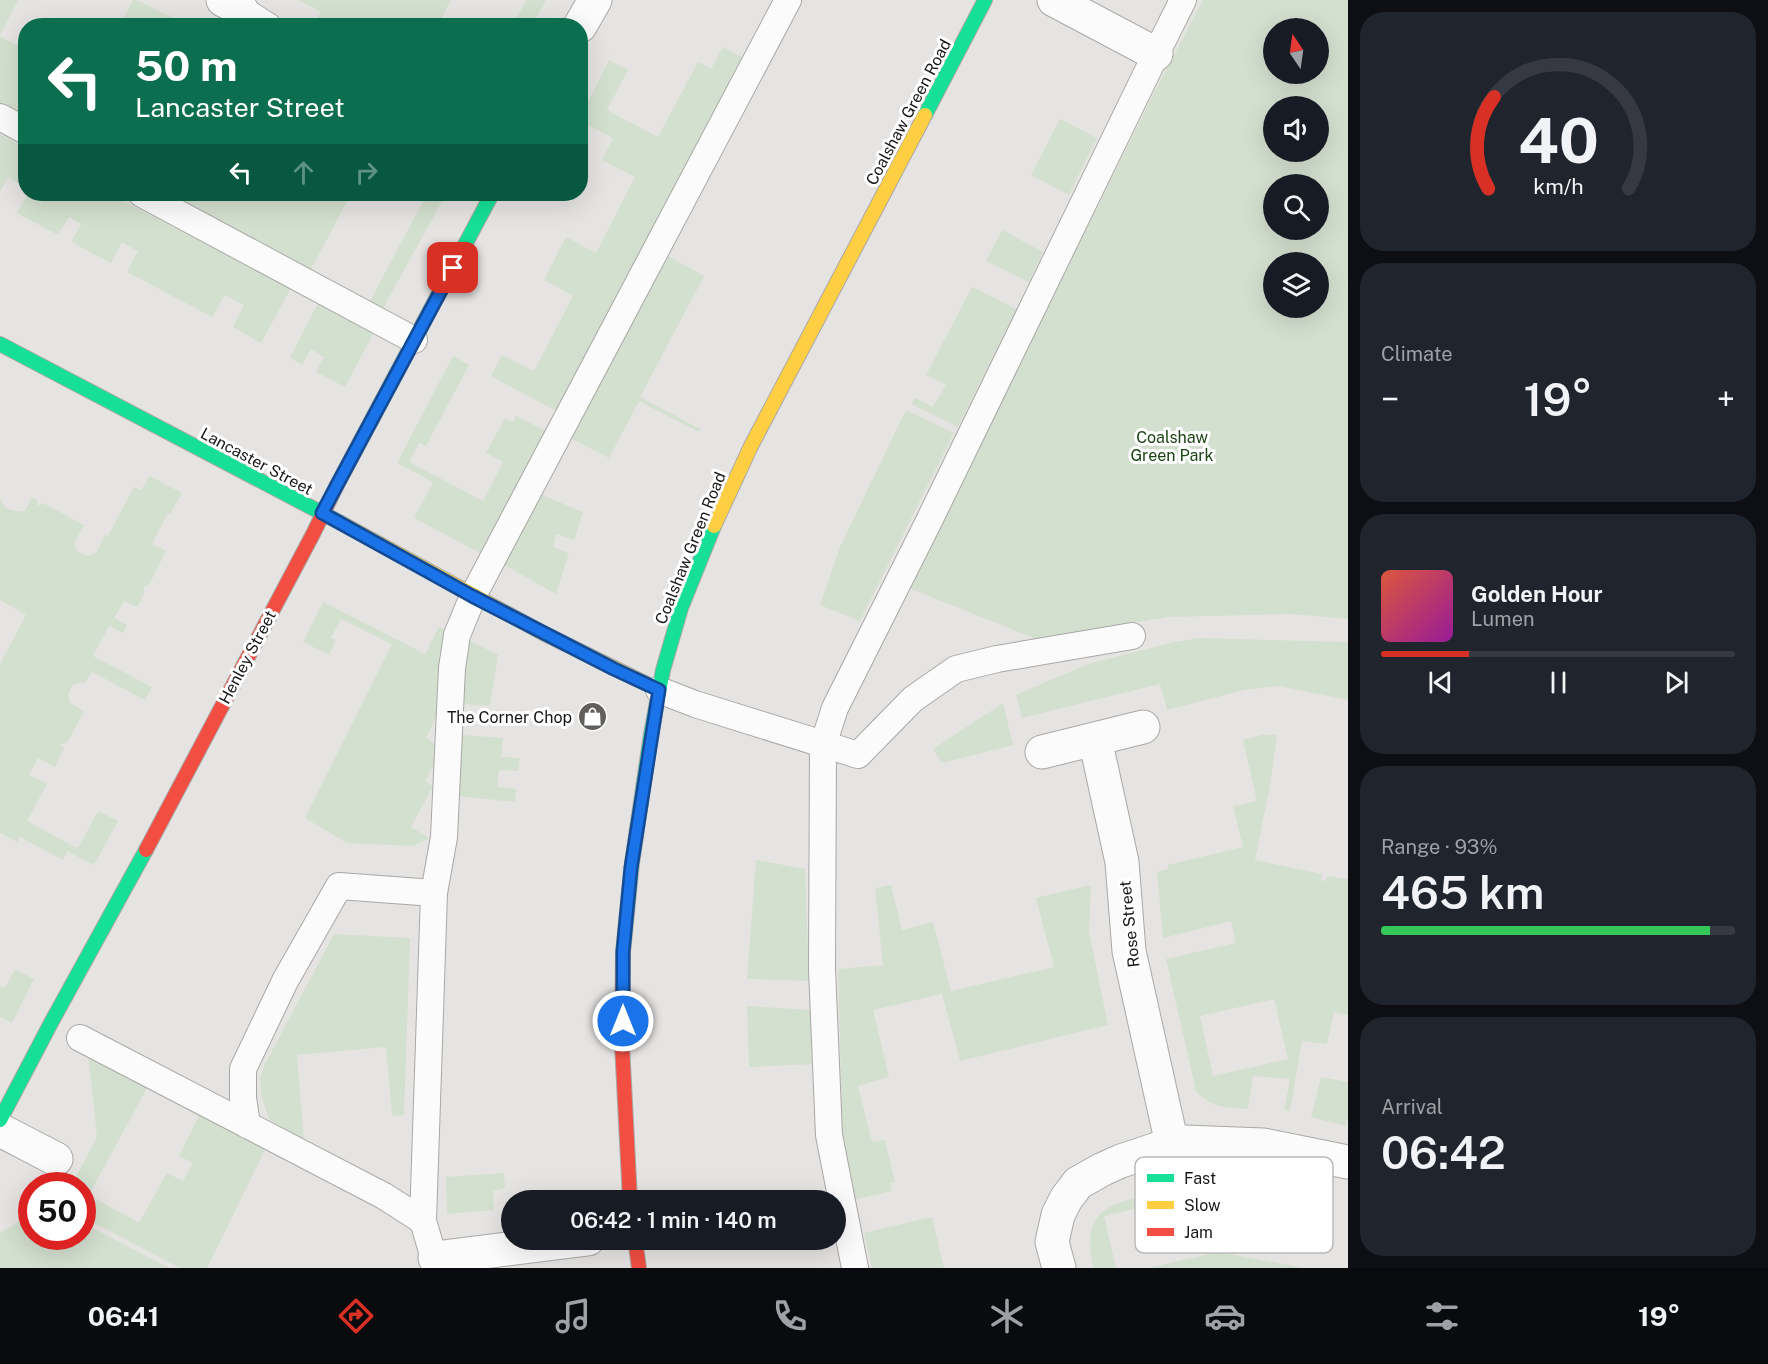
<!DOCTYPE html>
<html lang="en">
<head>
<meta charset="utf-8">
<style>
  :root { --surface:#171b24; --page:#20242c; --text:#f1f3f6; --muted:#9ea1a6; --line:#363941; --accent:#d93025 }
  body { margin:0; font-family:"Public Sans",sans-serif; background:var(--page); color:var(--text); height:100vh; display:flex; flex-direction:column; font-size:22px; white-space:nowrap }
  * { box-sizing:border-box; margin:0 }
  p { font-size:20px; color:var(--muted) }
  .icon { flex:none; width:33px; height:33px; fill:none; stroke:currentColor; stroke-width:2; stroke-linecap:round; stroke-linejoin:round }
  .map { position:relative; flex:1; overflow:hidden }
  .side { display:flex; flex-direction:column; gap:12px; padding:12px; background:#0d0f14; width:420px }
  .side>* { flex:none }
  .banner { position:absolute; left:18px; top:18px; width:570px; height:183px; border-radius:24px; box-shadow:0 6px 24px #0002; background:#0b6e4f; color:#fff; overflow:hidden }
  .needle { width:39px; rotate:347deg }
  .controls { position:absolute; left:1263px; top:18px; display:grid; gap:12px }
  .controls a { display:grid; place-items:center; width:66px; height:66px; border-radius:50%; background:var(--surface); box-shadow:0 6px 24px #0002; font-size:30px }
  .speed { position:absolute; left:18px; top:1172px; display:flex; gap:12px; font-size:30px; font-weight:700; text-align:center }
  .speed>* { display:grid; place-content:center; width:78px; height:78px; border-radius:50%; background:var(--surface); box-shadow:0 6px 24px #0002; line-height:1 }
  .speed .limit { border:9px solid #d22; background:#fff; color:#111 }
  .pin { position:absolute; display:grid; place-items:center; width:51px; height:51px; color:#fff; margin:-26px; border-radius:12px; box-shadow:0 3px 9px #0006 }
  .me { position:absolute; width:66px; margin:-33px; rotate:0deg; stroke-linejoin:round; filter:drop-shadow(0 0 4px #0008) }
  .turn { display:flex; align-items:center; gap:21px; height:126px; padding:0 18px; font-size:27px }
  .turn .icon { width:78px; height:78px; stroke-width:2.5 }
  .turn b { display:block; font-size:42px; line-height:51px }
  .lanes { display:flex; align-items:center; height:57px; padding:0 18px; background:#0003; justify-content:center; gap:30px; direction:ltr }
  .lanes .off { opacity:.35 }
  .big { font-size:45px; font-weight:600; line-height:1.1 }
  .side .card { flex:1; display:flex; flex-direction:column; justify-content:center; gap:9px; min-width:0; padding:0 21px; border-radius:24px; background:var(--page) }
  .side .dial { align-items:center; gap:0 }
  .dial svg { height:156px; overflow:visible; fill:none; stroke:var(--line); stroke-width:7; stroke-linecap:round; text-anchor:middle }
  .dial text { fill:var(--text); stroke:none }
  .song { display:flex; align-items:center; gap:18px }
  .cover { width:72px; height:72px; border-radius:9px; background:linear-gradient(135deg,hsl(10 70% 55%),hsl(300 70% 35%)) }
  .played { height:6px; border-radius:3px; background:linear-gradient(90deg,var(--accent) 25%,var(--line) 25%) }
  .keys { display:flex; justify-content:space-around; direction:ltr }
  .heat { display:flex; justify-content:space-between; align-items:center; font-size:33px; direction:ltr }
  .charge { height:9px; border-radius:4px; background:linear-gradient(90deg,#34c759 93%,var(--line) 0) }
  .trip { position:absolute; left:501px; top:1190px; width:345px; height:60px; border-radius:30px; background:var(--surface); box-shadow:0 6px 24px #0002; font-weight:600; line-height:60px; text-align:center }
  .menu { display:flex; height:96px; justify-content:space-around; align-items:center; background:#090b0e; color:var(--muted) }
  .menu .icon { width:42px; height:42px }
  .menu .active { color:var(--accent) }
  .menu b { font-size:27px; color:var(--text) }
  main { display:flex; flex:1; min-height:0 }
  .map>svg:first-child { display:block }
  .green { fill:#d3dfcf; fill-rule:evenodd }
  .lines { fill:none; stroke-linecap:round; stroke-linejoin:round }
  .lane-casing { stroke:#a9a8a6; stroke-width:28 }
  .street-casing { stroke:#a9a8a6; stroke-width:35 }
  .fast-casing { stroke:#a9a8a6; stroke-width:16 }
  .slow-casing { stroke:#a9a8a6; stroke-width:16 }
  .jam-casing { stroke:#a9a8a6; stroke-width:16 }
  .lane { stroke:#fbfbfb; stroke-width:26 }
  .street { stroke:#fbfbfb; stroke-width:33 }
  .fast { stroke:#16e098; stroke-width:14 }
  .slow { stroke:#ffcf43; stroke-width:14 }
  .jam { stroke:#f24e42; stroke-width:14 }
  .route-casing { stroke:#114b97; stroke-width:15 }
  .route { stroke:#1a73e8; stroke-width:10 }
  .labels { text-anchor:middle; stroke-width:6; stroke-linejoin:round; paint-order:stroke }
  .street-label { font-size:16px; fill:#181716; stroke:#fff }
  .park-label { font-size:16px; fill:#1c4415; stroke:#fff }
  .poi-label { font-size:16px; fill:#181716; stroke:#fff; text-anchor:end }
  .key { fill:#fff; stroke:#bab9b9; stroke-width:1.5 }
  .key-label { font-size:16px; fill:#181716 }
</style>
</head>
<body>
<main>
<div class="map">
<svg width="1348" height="1268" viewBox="0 0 1348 1268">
  <rect width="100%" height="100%" fill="#e6e4e2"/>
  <!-- green -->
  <path class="green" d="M0 0H18L0 35Z
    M133 0H137L183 23 181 25H112L114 20 121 23Z
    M298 0H451L438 25 313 26 321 12Z
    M526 0H546L532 25H513Z
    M1203 0H1348V619L1291 614 1168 617 1039 640 909 588 1156 89ZM1274 28H1318V74H1274ZM1274 106H1318V152H1274ZM1274 184H1318V230H1274ZM1274 262H1318V308H1274Z
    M0 36 25 50V121L0 107Z
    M723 47 745 59 556 411 491 376 502 355 534 371 573 296 544 280 566 237 596 253 635 177 602 160 613 138 581 121V116L609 60 628 70 607 110 658 137 698 62 711 69Z
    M1060 119 1097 138 1069 195 1031 175Z
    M0 134 25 147V187L8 177 0 192Z
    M28 194H110L291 288 261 343 233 327 244 305 225 295 212 317 127 272 138 251 122 242 111 263 71 242 81 224 69 217 58 235 17 213Z
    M161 194H351L309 273Z
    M427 194H446L382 310 369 303Z
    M1002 230 1043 252 1029 282 986 261Z
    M668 256 704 276 640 397 700 429 699 432 639 401 609 458 570 438Z
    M972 287 1016 309 958 427 911 404 915 398 933 407 946 385 926 375Z
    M318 303 374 332 345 387 316 372 324 357 311 349 302 365 290 358Z
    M453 356 469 365 426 446 419 443 409 462 483 501 503 462 486 453 505 418 513 422 516 416 546 431 480 553 414 518 433 482 397 463Z
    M906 410 954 433 860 621 820 605 840 547Z
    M150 476 182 493 170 514 168 513 152 544 166 551 149 585 143 587 145 592 137 607 124 601 114 618 127 625 123 633 109 626 93 656 152 687 145 700 92 672 85 683 82 682 73 685 68 694 70 703 84 711 67 743 59 745 64 748 55 767 38 758 29 775 47 784 27 821 71 845 78 848 98 811 118 821 94 865 67 851 63 860 20 837 17 842 0 833V664L26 615 0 600V498C5 511 13 512 25 511L32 497 37 500 38 506 43 503 84 525 74 543 78 552 88 556 96 553 105 535 108 536 134 487 141 490Z
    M540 494 583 512 574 540 556 534 553 547 569 553 556 594 504 565Z
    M323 602 425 654 439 627 446 630 439 711 426 738 437 745 432 753 438 757 425 781 433 786 411 827 429 838 413 846 347 843 305 818 392 644 341 619 331 638 336 640 329 655 303 642Z
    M1199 638 1348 642V700L1278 686 1244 690 1167 710 1160 684 1022 718 1016 695 1088 664 1175 642Z
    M467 639 498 655 490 706 463 704Z
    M1003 703 1013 745 942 763 933 749Z
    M462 735 503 738 501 757 520 758 518 771 499 770 497 787 516 789 515 802 458 796Z
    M1261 735H1277L1270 785 1255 860 1322 874 1321 880 1326 881 1327 876 1348 879V1015L1334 1012 1327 1044 1302 1041 1290 1111 1284 1110 1290 1079 1253 1076 1248 1109C1225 1107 1213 1109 1196 1091L1166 959 1236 943 1231 921 1163 938 1157 872 1168 869V865L1243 847 1233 806 1257 801 1243 740ZM1274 999 1288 1059 1213 1076 1200 1016Z
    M756 860 805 869 809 981 747 979Z
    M891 885 902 930 933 922 951 991 1054 967 1036 898 1091 885 1089 932 1108 1025 960 1061 942 994 873 1010 889 1077 858 1086 872 1142 885 1140 895 1182 890 1183 892 1191 855 1200 843 1152 838 969 883 965 875 888Z
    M334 934 410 938 404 1115 392 1116 386 1047 297 1055 304 1142 269 1119 262 1098 260 1078 265 1064Z
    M15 969 34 979 12 1023 0 1017V986L5 988Z
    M747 1006 810 1010 812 1064 749 1067Z
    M88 1054 266 1148 207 1268H180L83 1217 82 1185H72L97 1137ZM147 1088 199 1116 179 1156 193 1163 183 1181 167 1173 139 1223 89 1195Z
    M1321 1077 1348 1082V1116L1346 1126 1311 1117Z
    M504 1173 505 1188 493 1191 494 1210 447 1214 446 1177Z
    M1142 1196 1145 1206 1104 1216 1116 1268H1093C1084 1220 1096 1207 1142 1196Z
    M31 1214 32 1236H82L83 1223 169 1268H0V1233Z
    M932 1217 944 1268H872L864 1233Z
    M1218 1252 1305 1268H1149Z"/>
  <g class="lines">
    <defs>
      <path id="lane" d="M241 9 268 26
        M0 117 26 131
        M142 194 414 340
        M659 690 695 704 858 755 913 699 956 669 997 659 1132 636
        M80 1038 384 1196 423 1221 437 1268
        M247 1125 243 1098V1069L285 981 339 886 434 893
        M423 1221 434 893 444 837 452 668 457 635 473 596 788 0
        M855 1268 829 1135 822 969 823 745 835 708 928 523 1156 54 1183 0"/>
      <path id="street" d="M223 0 241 9
        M1054 0 1156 54
        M580 26 595 0
        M1095 739 1122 862 1129 951 1172 1144
        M1042 752 1143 727
        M0 1130 56 1159
        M435 1258 588 1239
        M1059 1268 1052 1242 1058 1215 1066 1199 1078 1183 1103 1169 1121 1161 1172 1144 1185 1142 1263 1145 1348 1162"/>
      <path id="fast" d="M925 115 985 0
        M0 344 341 523
        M337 485 492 194
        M623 952 632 863 651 734 663 670 681 608 714 526
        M0 1120 52 1021 146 850"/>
      <path id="slow" d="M341 523 543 633 659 690
        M714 526 751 446 925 115"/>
      <path id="jam" d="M146 850 313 534 337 485
        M623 952 622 1044 630 1200
        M635 1239 639 1268"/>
    </defs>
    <!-- lane casing -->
    <use href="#lane" class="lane-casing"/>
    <!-- street casing -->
    <use href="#street" class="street-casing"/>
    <!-- fast casing -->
    <use href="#fast" class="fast-casing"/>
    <!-- slow casing -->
    <use href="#slow" class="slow-casing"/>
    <!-- jam casing -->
    <use href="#jam" class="jam-casing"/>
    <!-- lane -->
    <use href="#lane" class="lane"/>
    <!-- street -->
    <use href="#street" class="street"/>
    <!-- fast -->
    <use href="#fast" class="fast"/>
    <!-- slow -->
    <use href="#slow" class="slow"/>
    <!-- jam -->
    <use href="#jam" class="jam"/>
  </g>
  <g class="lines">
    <defs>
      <path id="route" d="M453 268 322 513 472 596 614 669 659 690 631 868 623 952V1021"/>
    </defs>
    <!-- route casing -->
    <use href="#route" class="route-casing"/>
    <!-- route -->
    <use href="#route" class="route"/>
  </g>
  <!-- icons -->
  <defs>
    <symbol id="shop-disc" viewBox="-11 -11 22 22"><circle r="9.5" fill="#605f5d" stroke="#fff"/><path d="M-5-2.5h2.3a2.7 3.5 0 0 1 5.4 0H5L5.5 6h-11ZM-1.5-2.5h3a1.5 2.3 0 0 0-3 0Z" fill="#fff"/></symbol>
  </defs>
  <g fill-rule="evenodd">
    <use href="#shop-disc" x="576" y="700" width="33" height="33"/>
  </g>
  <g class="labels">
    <!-- street labels -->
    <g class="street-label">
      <text transform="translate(908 112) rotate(-62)" y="6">Coalshaw Green Road</text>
      <text transform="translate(257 461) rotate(28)" y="6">Lancaster Street</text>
      <text transform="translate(690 548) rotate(-68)" y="6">Coalshaw Green Road</text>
      <text transform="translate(247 657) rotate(-62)" y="6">Henley Street</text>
      <text transform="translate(1129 924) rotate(-96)" y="6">Rose Street</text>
    </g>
    <!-- park labels -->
    <g class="park-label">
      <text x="1172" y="443">Coalshaw<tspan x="1172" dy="18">Green Park</tspan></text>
    </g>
    <!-- poi labels -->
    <g class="poi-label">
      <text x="572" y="723">The Corner Chop</text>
    </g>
  </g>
  <!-- legend -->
  <rect x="1135" y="1157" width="198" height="96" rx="9" class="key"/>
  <rect x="1147" y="1174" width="27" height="8" fill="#16e098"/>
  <rect x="1147" y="1201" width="27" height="8" fill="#ffcf43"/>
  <rect x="1147" y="1228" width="27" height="8" fill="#f24e42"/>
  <g class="key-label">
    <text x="1184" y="1184">Fast</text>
    <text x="1184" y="1211">Slow</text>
    <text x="1184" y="1238">Jam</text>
  </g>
</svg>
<div class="controls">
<a><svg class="needle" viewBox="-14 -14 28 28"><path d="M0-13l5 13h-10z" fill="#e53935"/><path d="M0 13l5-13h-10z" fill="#9ea1a6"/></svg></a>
<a><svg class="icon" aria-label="sound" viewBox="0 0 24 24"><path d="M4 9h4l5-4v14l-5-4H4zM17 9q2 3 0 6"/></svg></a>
<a><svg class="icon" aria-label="search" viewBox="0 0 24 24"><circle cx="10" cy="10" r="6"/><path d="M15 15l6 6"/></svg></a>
<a><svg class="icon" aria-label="layers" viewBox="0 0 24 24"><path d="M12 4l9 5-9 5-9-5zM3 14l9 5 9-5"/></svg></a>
</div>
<div class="speed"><div class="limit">50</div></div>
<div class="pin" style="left:453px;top:268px;background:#d93025"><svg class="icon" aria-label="arrive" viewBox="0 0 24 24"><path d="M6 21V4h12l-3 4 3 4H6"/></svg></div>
<svg class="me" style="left:623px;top:1021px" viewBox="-20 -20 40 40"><circle r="17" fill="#1a73e8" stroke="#fff" stroke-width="3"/><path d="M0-11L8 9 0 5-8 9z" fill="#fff"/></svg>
<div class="trip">06:42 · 1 min · 140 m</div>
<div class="banner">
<div class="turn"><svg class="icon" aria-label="left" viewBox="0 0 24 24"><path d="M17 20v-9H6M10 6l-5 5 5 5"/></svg><div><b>50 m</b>Lancaster Street</div></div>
<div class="lanes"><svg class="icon" aria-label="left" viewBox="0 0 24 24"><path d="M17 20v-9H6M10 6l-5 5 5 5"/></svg><svg class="icon off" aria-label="ahead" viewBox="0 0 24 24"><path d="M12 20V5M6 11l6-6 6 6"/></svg><svg class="icon off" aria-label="right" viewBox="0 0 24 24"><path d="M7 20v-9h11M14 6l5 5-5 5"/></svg></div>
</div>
</div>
<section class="side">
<div class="card dial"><svg viewBox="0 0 100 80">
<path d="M14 69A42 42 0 1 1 86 69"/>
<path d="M14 69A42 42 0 0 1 17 22" stroke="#d93025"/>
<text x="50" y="56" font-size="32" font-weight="700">40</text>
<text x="50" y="72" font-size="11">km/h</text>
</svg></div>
<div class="card"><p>Climate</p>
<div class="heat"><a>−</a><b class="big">19°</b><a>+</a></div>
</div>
<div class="card">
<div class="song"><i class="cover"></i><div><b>Golden Hour</b><p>Lumen</p></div></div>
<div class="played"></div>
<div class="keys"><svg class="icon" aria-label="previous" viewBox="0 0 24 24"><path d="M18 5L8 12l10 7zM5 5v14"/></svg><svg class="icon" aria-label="pause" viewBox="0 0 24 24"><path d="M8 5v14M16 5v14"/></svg><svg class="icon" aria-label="next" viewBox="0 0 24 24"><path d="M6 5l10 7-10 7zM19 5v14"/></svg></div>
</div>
<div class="card"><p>Range · 93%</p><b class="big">465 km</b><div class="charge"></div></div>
<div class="card"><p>Arrival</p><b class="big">06:42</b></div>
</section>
</main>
<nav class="menu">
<b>06:41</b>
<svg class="icon active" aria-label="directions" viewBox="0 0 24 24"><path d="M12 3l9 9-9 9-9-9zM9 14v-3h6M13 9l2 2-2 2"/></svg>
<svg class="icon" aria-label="music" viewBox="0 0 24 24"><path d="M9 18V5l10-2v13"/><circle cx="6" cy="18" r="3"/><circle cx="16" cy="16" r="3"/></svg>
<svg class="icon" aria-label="phone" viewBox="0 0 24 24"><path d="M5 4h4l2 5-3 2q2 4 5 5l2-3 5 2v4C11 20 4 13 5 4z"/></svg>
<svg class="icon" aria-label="climate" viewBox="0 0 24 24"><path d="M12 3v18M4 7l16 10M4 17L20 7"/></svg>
<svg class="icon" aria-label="car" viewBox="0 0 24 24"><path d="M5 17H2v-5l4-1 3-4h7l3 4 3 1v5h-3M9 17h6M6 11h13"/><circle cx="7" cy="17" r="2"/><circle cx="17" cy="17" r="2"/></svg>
<svg class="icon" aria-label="filters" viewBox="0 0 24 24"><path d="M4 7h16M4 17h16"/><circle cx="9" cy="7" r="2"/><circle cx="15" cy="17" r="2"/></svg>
<b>19°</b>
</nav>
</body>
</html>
